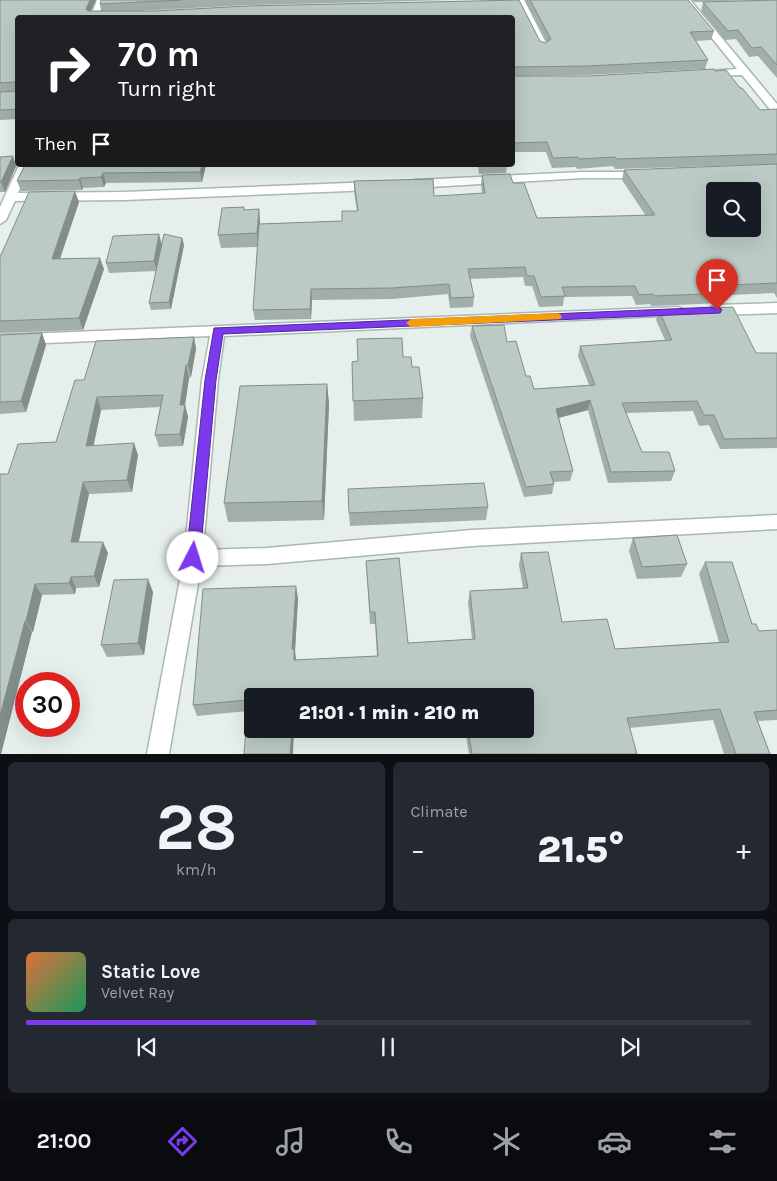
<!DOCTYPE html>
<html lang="en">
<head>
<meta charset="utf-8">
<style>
  :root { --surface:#171b24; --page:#242831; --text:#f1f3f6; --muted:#9ea1a6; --line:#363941; --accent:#7c3aed }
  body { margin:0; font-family:Karla,sans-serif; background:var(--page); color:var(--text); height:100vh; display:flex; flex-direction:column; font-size:19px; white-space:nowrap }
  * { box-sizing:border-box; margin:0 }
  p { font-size:16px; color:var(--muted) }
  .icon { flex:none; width:28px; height:28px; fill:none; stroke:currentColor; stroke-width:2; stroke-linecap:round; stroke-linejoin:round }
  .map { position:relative; height:754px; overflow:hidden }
  .details { display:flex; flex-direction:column; gap:8px; padding:8px; background:#0d0f14; flex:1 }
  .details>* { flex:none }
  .banner { position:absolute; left:15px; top:15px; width:500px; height:152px; border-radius:5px; box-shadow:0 5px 20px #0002; background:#202124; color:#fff; overflow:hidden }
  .tools { position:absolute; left:706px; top:182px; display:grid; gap:10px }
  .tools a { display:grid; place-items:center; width:55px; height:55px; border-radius:5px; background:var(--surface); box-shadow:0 5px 20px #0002; font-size:25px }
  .speed { position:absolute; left:15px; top:672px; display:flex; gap:10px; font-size:25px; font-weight:700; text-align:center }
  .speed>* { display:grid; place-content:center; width:65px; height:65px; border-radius:50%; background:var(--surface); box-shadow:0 5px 20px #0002; line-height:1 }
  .speed .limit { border:8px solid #d22; background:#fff; color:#111 }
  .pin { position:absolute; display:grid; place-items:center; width:42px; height:42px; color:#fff; margin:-51px -21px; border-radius:50% 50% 50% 0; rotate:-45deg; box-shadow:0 0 5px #0007 }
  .pin .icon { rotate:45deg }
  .me { position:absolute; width:55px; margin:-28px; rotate:5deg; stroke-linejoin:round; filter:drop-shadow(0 0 4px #0008) }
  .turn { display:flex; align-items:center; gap:18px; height:105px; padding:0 20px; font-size:22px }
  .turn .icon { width:65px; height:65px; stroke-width:2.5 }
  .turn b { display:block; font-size:35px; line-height:42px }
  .then { display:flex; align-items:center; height:48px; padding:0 20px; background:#0003; gap:10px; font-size:19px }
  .big { font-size:38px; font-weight:800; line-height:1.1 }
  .details .card { flex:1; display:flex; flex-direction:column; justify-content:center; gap:8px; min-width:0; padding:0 18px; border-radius:8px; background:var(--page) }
  .details .dial { align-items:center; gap:0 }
  .dial b { font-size:65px; line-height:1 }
  .song { display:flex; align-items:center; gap:15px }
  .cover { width:60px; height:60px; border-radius:8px; background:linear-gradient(135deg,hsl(20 70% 55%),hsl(150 70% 35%)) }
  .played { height:5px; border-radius:2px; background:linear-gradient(90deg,var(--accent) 40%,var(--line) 40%) }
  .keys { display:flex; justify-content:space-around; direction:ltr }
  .heat { display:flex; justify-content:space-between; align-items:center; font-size:28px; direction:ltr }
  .details .tiles { flex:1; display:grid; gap:8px; grid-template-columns:1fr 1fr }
  .card:last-child { grid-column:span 2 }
  .trip { position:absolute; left:244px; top:688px; width:290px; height:50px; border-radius:5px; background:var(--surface); box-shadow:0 5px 20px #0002; font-weight:800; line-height:50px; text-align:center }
  .menu { display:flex; height:80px; justify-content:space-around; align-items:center; background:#090b0e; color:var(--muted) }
  .menu .icon { width:35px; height:35px }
  .menu .current { color:var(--accent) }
  .menu b { font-size:22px; color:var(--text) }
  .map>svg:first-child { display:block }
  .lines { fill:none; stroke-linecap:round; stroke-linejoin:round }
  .minor-casing { stroke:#a8b8b2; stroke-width:3 }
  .minor { fill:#fff; fill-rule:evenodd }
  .wall { fill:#a1aea9; fill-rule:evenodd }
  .shaded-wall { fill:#838d89 }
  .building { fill:#bbcac4; stroke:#838d89; fill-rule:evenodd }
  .route { fill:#7c3aed; stroke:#51269a }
  .slow { fill:#f59e0b }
</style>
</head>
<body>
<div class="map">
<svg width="777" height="754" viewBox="0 0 777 754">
  <rect width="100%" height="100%" fill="#e6efeb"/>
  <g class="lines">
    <defs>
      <path id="minor" d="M97 0H105L99 18H90Z
        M516 0H524L548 47 546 49 543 50 538 47Z
        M681 0H690L777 104V114L773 113 742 75 706 76V72L709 71 737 69Z
        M19 165H31L18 193 124 192 373 182 379 186 373 190 124 200 15 201 6 220 0 224V207Z
        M582 172H643L649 175 643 178H582L414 188 408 184 414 180Z
        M777 303V313L716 315 711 313 709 310 711 307 716 305Z
        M678 307 683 309 685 312 683 315 224 336 218 380 203 550 267 548 472 530 777 515V529L472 546 267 564 201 566 169 754H147L184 558 202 380 210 336 0 345V335Z"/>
    </defs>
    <!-- minor casing -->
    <use href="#minor" class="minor-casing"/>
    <!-- minor -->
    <use href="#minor" class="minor"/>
  </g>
  <!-- wall -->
  <path class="wall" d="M0 0H96L91 11H101L100 4 101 0H450L249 5 136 11H154L248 6 519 0 540 41 545 43 547 42 525 0H688L714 31 711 40 696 41 708 60 705 69 586 75 526 76H588L714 69 715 71 726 70 740 88H742L760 110 777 109V298L774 293 729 295 727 300H724L723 303 651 306 650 304 636 305 632 296 564 297 563 306 539 307 532 286H525L523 277 470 279 474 297 473 307 450 308 448 294 392 299 312 300 311 319 255 320 253 310 258 247 221 248 218 235 222 208 244 207V210L259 209 260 224 342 221V211H357L354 191V181L433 179 434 196 453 195 482 193 481 185 482 175 510 174 513 183H524L537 218 646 216 622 180 624 170 777 164 615 169 613 166 577 169 576 167 552 168 546 152H512V18H18V119L0 120V92H2H0ZM715 191H752V229H715Z
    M692 0H752L694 2Z
    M777 0V78L758 56 749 57 736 39 725 40 701 11 703 2Z
    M0 157 16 166 5 192H0Z
    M25 165H206L202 182 106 183 104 187 83 188 82 190 21 191 17 181Z
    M478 165H507L506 173 479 174Z
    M79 202 60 259 104 269 83 330 0 333V257Z
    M182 238 184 245 171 309 151 310 149 303 156 271 109 273 106 263Z
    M659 310 756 353H777V448L720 449 709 425 699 426 693 411 626 413 642 452 675 471 671 481 608 483 588 410 559 418 573 471 570 481 553 482 554 484 552 494 524 497 470 336 472 326 507 342 534 389 589 385 578 356 580 346 665 340 656 320Z
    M42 333 46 345 26 412 0 414V335Z
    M194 337 196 349 191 377 189 378 185 405 188 417 183 446 159 447 155 435 160 407 101 410 93 445 138 455 132 492 89 494 79 542 108 553 99 587 76 588 75 594 42 595 33 632H32L1 754H0L8 474 56 442 84 380Z
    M403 357 412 367 423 398 422 418 354 421 352 362Z
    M327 384 329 404 324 520 228 522 224 503Z
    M488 507 486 520 350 526 349 513Z
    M633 538 687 564 681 577 637 579 629 551Z
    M521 553 562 622 615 649 719 642 699 574 705 562 752 624 759 631 777 630V720L758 721 770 754H724L713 720 629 728 637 754H469L465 729H525V696H252L247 711 197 716 193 705 298 598 295 651 296 660 377 656 375 624H370L366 561 408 643 472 639 468 603 470 591 523 588 519 565Z
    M153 592 144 655 107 657 101 645Z"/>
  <!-- shaded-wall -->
  <path class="shaded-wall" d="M90 0H96L88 17 86 9Z
    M13 156 16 166 5 192 1 182Z
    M202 165H206L202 182 200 172Z
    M103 173 106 183 104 187 101 177Z
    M80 178 83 188 82 190 79 180Z
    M75 191 79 202 56 270 52 259Z
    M259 209 260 222 259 247 257 233Z
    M159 234 162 245 157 271 154 261Z
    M182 238 184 245 171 309 169 302Z
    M100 258 104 269 83 330 79 318Z
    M311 289 312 300 311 319 310 309Z
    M42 333 46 345 26 412 21 401Z
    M194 337 196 349 191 377 188 365Z
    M186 365 189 378 185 405 188 417 183 446 180 434V405Z
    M327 384 329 404 324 520 322 501Z
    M97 397 101 410 91 458 86 446Z
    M590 400 588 410 554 419 556 409Z
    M134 443 138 455 132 492 127 480Z
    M83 482 89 494 76 553 71 542Z
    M103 542 108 553 99 587 94 576Z
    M71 577 76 588 75 594 69 583Z
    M148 579 153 592 144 655 138 643Z
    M35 584 42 595 33 632 26 621Z
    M296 586 298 598 295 651 296 660V671L292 649Z
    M25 621 32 632 1 754H0V716Z
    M292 729H294L293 754H290Z"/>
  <!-- building -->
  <path class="building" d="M0 0H90L86 9 88 11H154L248 6 519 0 540 41 545 43 551 39 530 0H688L714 31 690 32 708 60 588 66 512 67V18H18V109L0 110V92L16 91 17 84 15 82 0 83Z
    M101 0H182L100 4Z
    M777 0V65L761 47 752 48 738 30 728 31 703 2Z
    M714 69 715 71 726 70 740 88H742L760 110 777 109V154L617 159 615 157 579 159 578 157 553 158 547 142 512 143V76H588Z
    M13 156 1 182H0V157Z
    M777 164V283L729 285 731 290H725L727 293 654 296 653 294 639 295 635 286 562 287 565 296 541 297 534 276H527L525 267 468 269 474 297 451 298 449 284 392 288 311 289 310 309 253 310 259 224 342 221V211H358L354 181 433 179 434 196 453 195 485 193 482 175 510 174 513 183H524L537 218 655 215 624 170ZM715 191H752V229H715Z
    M25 165H202L200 172 103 173 101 177 80 178 79 180 17 181Z
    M75 191 52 259 100 258 79 318 0 321V257L29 192Z
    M244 207V210L259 209 257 233 218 235 222 208Z
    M159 234 154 261 106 263 113 236Z
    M164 234 182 238 169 302 149 303Z
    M733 307 756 353H777V438L724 439 714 415H704L697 401 622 403 642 452H669L675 471 611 472 590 400 556 409 573 471 550 472 554 484 526 487 472 326 504 325 507 342 516 341 526 376H530L534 389 595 385 580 346 672 340 659 310Z
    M42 333 21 401 0 402V335Z
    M194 337 188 365H186L180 405H185L180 434 155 435 163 395 97 397 86 446 134 443 127 480 83 482 71 542H103L94 576 71 577 69 583 35 584 26 621H25L0 716V474H8L18 444 56 442 75 380H84L96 341Z
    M402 338 403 357H411L412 367H419L423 398 353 401 352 362 358 361 357 339Z
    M327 384 322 501 224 503 240 386Z
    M484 483 488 507 349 513 348 489Z
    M677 535 687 564 642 567 633 538Z
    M548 552 562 622 607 619 615 649 729 642 705 562H732L752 624H756L759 631 777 630V710L754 712 770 754H736L720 709 627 718 637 754H472L468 729H525V696H252V729H292L290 754H244L248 704 247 700 193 705 203 589 296 586 292 649H294V660L378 656 375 612H370L366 561 399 558 408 643 475 639 470 591 528 588 521 553Z
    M148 579 138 643 101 645 114 580Z"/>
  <!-- route -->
  <path class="route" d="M717 307 720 308 722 310 720 313 223 334 216 380 200 558 198 563 193 564 189 563 186 558 205 380 214 328Z"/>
  <!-- slow -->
  <path class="slow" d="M557 313 560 314 562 317 560 319 411 327 406 323 411 319Z"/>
</svg>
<div class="tools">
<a><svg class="icon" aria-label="search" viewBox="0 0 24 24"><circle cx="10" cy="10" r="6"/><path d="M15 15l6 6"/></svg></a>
</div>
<div class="speed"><div class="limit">30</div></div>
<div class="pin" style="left:717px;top:310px;background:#d93025"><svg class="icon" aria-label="arrive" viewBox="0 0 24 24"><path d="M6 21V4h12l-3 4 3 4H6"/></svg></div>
<svg class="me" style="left:193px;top:558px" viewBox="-20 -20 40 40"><circle r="19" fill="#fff"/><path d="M0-13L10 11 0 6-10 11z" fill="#7c3aed"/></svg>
<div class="trip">21:01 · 1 min · 210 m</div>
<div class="banner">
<div class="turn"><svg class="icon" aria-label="right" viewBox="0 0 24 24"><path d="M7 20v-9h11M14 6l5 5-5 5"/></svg><div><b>70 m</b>Turn right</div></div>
<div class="then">Then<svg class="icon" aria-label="arrive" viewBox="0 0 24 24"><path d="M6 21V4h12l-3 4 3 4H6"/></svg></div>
</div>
</div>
<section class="details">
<div class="tiles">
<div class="card dial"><b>28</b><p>km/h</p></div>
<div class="card"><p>Climate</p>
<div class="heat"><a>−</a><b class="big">21.5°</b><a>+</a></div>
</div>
<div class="card">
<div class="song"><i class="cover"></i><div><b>Static Love</b><p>Velvet Ray</p></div></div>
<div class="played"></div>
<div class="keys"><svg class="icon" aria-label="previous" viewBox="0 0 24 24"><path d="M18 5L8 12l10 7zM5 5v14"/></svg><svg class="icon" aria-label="pause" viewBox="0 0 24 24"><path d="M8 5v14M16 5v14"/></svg><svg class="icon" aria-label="next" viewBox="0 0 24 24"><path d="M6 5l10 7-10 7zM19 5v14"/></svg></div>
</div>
</div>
</section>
<nav class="menu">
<b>21:00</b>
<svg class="icon current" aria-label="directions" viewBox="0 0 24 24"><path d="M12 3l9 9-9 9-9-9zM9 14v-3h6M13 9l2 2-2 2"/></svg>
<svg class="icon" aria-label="music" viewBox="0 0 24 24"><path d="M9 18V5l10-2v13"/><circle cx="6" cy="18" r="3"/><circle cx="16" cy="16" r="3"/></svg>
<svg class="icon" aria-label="phone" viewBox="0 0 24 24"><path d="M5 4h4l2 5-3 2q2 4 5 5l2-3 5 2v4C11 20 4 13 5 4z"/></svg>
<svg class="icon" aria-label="climate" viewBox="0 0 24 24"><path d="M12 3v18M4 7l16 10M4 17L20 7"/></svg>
<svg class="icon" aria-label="car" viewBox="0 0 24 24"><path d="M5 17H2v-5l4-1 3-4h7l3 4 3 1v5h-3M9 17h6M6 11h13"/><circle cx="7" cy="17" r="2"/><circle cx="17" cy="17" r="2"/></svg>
<svg class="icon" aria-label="filters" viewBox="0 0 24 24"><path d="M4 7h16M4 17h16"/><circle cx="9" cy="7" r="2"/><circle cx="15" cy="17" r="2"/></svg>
</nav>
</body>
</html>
